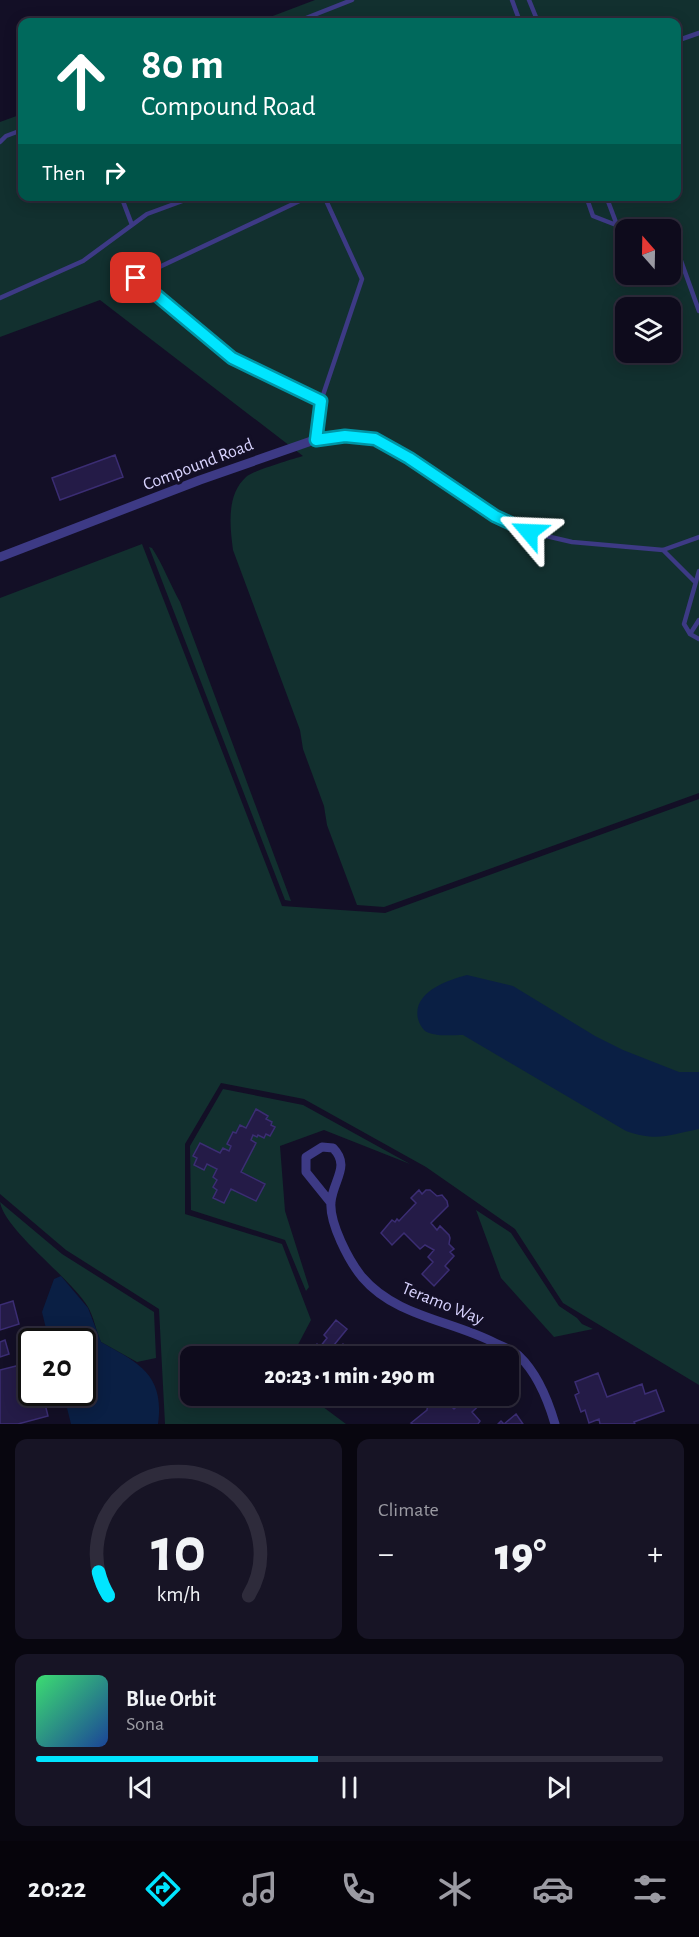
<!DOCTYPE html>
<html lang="en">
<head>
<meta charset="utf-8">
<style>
  :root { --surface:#0e0b1c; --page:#171425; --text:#f1f3f6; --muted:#9b9ba3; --line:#2e2b3b; --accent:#00e5ff }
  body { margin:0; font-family:"Alegreya Sans",sans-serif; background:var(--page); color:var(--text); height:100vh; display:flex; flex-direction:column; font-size:22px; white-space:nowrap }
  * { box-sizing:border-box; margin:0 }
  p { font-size:20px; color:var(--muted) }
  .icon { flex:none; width:33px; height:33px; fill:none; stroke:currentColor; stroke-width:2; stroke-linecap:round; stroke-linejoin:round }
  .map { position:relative; height:1424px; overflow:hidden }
  .sheet { display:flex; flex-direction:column; gap:15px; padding:15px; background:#08060f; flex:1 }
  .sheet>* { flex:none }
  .top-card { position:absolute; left:18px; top:18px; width:663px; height:183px; border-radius:12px; box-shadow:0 3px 15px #0003,0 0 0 2px var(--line); background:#00695c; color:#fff; overflow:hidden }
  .needle { width:39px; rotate:340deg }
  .buttons { position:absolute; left:615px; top:219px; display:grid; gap:12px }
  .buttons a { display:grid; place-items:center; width:66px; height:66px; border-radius:12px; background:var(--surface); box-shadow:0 3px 15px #0003,0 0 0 2px var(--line); font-size:30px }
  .speed { position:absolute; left:18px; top:1328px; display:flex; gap:12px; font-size:30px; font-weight:700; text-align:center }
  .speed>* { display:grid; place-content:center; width:78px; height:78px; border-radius:50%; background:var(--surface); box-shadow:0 3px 15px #0003,0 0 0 2px var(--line); line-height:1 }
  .speed .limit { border:3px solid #111; border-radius:9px; background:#fff; color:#111 }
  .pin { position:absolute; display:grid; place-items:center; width:51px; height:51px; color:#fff; margin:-26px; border-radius:12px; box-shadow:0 3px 9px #0006 }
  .me { position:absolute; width:66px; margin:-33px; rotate:296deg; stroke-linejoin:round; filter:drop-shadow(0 0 4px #0008) }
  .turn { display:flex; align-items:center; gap:21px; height:126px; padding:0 24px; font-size:27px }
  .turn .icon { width:78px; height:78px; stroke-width:2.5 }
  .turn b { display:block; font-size:42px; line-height:51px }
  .then { display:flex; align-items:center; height:57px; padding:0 24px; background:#0003; gap:12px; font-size:22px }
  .big { font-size:45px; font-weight:800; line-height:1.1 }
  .sheet .widget { flex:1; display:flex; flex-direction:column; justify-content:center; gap:9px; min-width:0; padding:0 21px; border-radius:12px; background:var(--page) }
  .sheet .dial { align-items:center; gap:0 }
  .dial svg { height:156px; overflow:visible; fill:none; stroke:var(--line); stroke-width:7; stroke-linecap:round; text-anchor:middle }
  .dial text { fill:var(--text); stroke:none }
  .song { display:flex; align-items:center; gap:18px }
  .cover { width:72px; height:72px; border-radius:9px; background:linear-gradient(135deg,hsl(140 70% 55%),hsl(220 70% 35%)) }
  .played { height:6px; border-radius:3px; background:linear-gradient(90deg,var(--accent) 45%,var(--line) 45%) }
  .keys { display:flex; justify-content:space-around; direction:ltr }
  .heat { display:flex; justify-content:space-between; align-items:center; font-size:33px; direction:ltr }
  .sheet .tiles { flex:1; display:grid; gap:15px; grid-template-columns:1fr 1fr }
  .widget:last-child { grid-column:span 2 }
  .trip { position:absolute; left:180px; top:1346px; width:339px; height:60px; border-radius:12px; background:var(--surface); box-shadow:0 3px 15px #0003,0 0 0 2px var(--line); font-weight:800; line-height:60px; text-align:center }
  .menu { display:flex; height:96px; justify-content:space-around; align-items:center; background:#06040b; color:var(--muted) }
  .menu .icon { width:42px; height:42px }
  .menu .selected { color:var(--accent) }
  .menu b { font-size:27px; color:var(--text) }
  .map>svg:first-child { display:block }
  .green { fill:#12302f; fill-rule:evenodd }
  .water { fill:#0a1f44 }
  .building { fill:#241b47; stroke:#3b2d73; stroke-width:1.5 }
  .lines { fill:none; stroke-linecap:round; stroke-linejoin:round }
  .service { stroke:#3d3a85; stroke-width:4.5 }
  .minor { stroke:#3d3a85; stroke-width:9 }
  .route-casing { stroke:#0095a6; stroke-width:15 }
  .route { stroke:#00e5ff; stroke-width:10 }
  .labels { text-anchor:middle; stroke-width:6; stroke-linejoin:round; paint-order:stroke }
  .street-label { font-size:18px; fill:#d9d4ff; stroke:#130f26 }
</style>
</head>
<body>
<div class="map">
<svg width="699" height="1424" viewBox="0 0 699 1424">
  <rect width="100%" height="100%" fill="#130f26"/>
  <!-- green -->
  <path class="green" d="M315 0H699V793L384 907 357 905 327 825 324 806 303 749 300 730 233 550C230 527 226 495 246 477 252 471 293 459 303 456L100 300 0 337V122L22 114V196H676V22H257ZM626 230H670V274H626ZM626 308H670V352H626Z
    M142 544 282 906 385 913 699 799V1385L563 1303 515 1229 426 1167 304 1099 221 1083 185 1144V1214L282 1244 311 1320 292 1356H190V1395H307L346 1424H165L159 1309 66 1250 0 1194V598Z
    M149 547 152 548C163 565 170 584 180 602L291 901 285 900Z
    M223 1089 303 1105 410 1164 324 1130 280 1146 285 1211 309 1287 306 1291 285 1240 191 1210 190 1146Z
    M0 1202 62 1254 154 1312 156 1358 137 1362 101 1342C96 1331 94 1317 88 1307 70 1277 5 1231 0 1202Z
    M476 1210 511 1233 559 1306 577 1318 582 1324 593 1329 554 1337 501 1278Z"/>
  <!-- water -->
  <path class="water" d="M467 975 513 986 595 1036 623 1050 679 1072H699V1129C668 1135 658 1142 626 1131L463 1035C452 1035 435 1037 425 1031 422 1028 419 1023 418 1019 412 992 448 980 467 975Z
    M61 1276 88 1308 101 1342C138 1363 165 1374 158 1424H71L63 1392H82V1341H49L42 1312 54 1279Z"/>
  <!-- building -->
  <path class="building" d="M115 455 123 477 60 500 52 478Z
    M256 1109 268 1116 266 1119 272 1122 271 1125 275 1127 270 1136 266 1134 264 1138 258 1135 257 1137 253 1135 251 1140 256 1143 241 1172 265 1184 256 1201 231 1189 224 1203 213 1198 217 1190 213 1187 217 1180 213 1177 217 1169 207 1164 204 1170 194 1165 197 1158 193 1156 200 1143 220 1153 223 1148 229 1151 231 1146 227 1144 233 1132 236 1133 240 1125 246 1128Z
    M419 1190 422 1194 426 1190H430L437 1196 442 1195 447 1201 448 1206 431 1223 437 1230 440 1226 449 1235 450 1238 449 1244 454 1249 450 1252 454 1256 445 1266 449 1270 434 1286 422 1274 433 1262 428 1257 434 1250 425 1245 420 1249 404 1233 392 1245 381 1233 392 1220 395 1222 397 1219 399 1221 416 1203 411 1198Z
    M13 1301 19 1324 0 1330V1305Z
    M336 1320 347 1329 334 1345 339 1349 343 1344 349 1350 344 1356H311L309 1354 317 1344 320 1347 327 1338 324 1335Z
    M5 1340 9 1354 0 1357V1342Z
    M32 1362V1392H42L48 1416 18 1424H0V1370Z
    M598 1373 607 1397 642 1384 645 1394 656 1390 664 1411 634 1422 635 1424H600L599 1419 589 1423 585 1410 581 1412 575 1395 579 1393 575 1382Z
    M417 1395H456L457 1397 449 1404 454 1409 469 1395H478L484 1401 472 1412 480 1421 478 1424H413L411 1423 427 1410 428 1402 422 1395 419 1397Z
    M516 1414 523 1424H498L501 1421 504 1424Z"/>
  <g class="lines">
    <!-- service -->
    <path class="service" d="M512 0 520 22
      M529 0 538 22
      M296 22 352 0
      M676 41 699 33
      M0 142 6 136 22 130
      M121 196 132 225
      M310 196 136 278 232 358 321 401
      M586 196 593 216 629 230
      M606 196 617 225
      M670 245 676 247 699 311
      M0 298 83 261 147 214 196 196
      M316 439 321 401 362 279 324 196
      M409 458 495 516 529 532 572 542 663 550 699 537
      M663 550 695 582
      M699 571 684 624 690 634 699 639
      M690 634 699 620"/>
    <!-- minor -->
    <path class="minor" d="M0 557 200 480 320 438 345 436 375 439 409 458
      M331 1203 306 1172V1157L322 1147 333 1148C351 1166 333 1180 331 1202 329 1223 349 1261 362 1277 396 1317 451 1320 495 1343 503 1347 513 1350 519 1356 538 1374 548 1400 555 1424"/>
  </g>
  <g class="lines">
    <defs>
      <path id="route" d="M136 278 232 358 321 401 316 440 345 436 375 439 409 458 495 516 529 532"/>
    </defs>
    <!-- route casing -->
    <use href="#route" class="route-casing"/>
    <!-- route -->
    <use href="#route" class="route"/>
  </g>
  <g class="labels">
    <!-- street labels -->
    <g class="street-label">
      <text transform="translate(198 464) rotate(-21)" y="6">Compound Road</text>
      <text transform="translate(443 1303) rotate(22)" y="6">Teramo Way</text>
    </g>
  </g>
</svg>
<div class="buttons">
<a><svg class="needle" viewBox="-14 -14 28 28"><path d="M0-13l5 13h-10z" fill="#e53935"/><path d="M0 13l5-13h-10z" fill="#9b9ba3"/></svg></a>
<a><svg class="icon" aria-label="layers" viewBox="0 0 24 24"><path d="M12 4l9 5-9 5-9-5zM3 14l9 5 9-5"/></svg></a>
</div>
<div class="speed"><div class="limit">20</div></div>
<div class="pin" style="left:136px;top:278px;background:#d93025"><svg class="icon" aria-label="arrive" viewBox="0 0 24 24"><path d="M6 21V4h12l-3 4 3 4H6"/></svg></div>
<svg class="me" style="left:529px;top:532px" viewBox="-20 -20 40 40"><path d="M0-17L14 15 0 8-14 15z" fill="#00e5ff" stroke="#fff" stroke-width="4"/></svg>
<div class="trip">20:23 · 1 min · 290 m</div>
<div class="top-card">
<div class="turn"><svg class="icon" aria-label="ahead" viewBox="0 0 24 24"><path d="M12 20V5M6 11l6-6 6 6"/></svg><div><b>80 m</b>Compound Road</div></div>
<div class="then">Then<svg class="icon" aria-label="right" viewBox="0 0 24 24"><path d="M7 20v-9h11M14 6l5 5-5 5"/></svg></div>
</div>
</div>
<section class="sheet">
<div class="tiles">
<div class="widget dial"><svg viewBox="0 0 100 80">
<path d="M14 69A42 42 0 1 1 86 69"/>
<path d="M14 69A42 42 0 0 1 9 57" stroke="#00e5ff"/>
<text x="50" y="56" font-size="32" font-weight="700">10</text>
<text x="50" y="72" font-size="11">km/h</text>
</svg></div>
<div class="widget"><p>Climate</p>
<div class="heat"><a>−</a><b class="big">19°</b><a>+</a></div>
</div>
<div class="widget">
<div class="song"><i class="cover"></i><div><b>Blue Orbit</b><p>Sona</p></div></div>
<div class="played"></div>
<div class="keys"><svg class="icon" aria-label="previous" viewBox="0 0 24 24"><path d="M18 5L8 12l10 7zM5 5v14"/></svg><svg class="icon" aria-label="pause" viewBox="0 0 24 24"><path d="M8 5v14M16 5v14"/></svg><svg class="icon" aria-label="next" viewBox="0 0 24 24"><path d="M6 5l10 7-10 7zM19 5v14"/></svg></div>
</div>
</div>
</section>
<nav class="menu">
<b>20:22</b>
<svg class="icon selected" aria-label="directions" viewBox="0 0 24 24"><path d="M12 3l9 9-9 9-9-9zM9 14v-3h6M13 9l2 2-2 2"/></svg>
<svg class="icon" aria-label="music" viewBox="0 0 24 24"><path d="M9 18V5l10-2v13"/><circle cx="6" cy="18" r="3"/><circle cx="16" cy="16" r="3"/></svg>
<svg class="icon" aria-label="phone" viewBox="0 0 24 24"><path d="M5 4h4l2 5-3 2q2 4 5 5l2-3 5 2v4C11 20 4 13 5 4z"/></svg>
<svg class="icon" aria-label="climate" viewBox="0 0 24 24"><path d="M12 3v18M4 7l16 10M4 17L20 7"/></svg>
<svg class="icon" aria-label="car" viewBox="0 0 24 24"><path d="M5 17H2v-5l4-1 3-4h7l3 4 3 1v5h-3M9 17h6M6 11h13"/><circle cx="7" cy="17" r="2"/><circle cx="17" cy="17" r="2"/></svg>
<svg class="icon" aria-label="filters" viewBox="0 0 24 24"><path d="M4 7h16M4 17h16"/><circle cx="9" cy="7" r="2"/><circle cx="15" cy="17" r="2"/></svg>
</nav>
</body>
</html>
